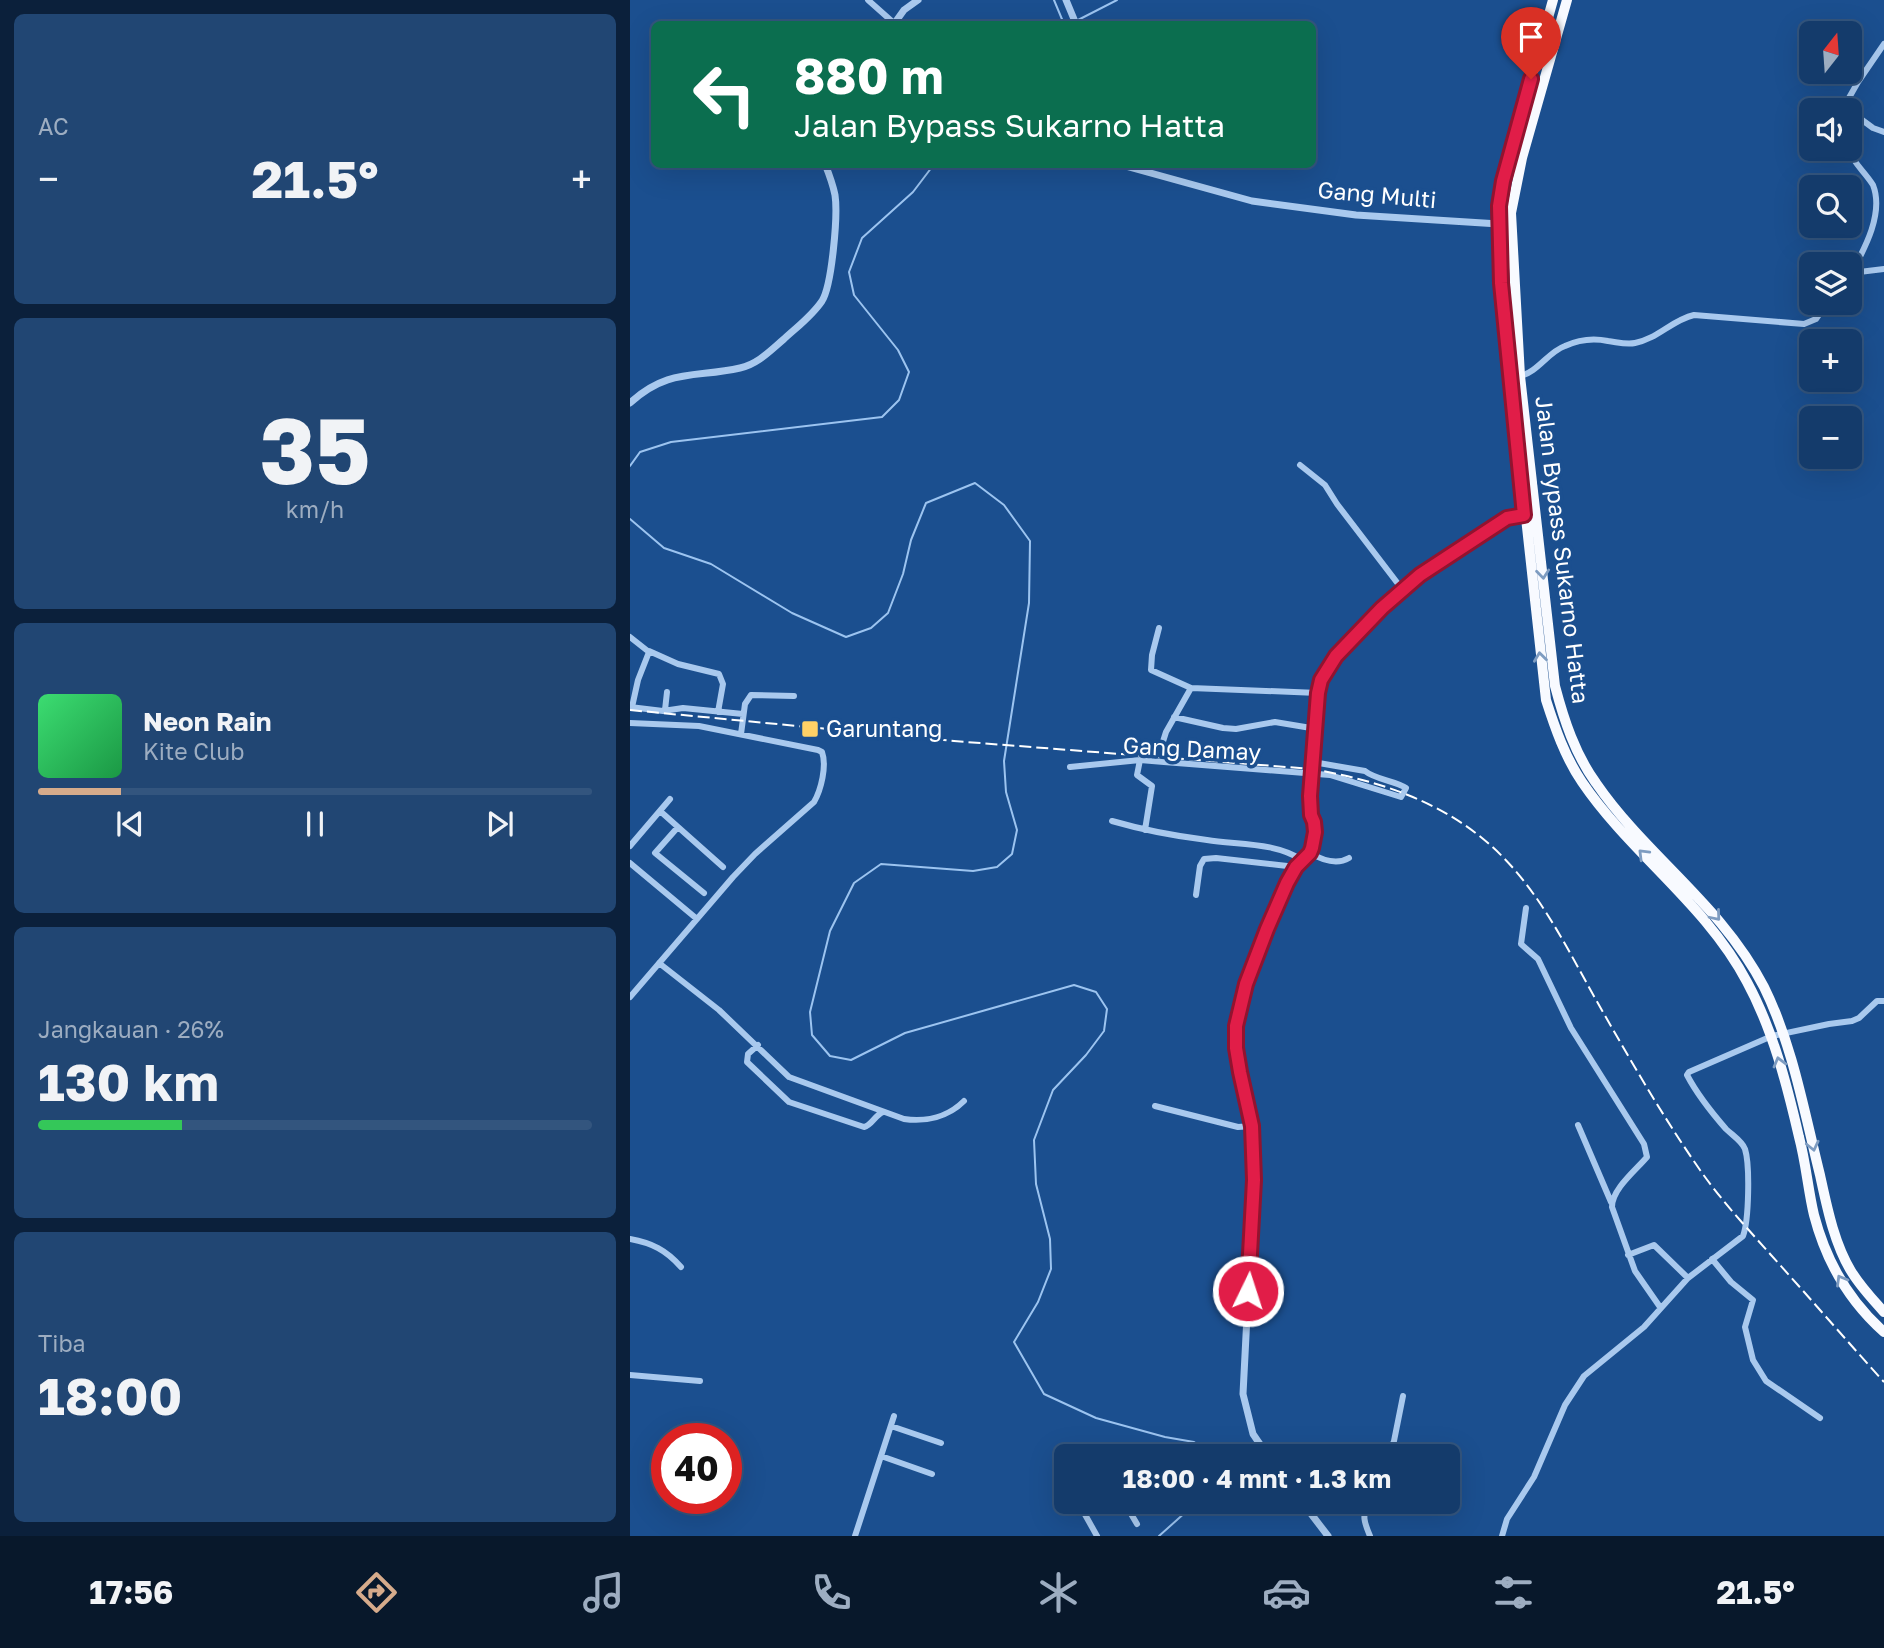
<!DOCTYPE html>
<html lang="id">
<head>
<meta charset="utf-8">
<style>
  :root { --surface:#143b6b; --page:#214673; --text:#f1f3f6; --muted:#9dadc1; --line:#33557e; --accent:#d6ab8b }
  body { margin:0; font-family:"Golos Text",sans-serif; background:var(--page); color:var(--text); height:100vh; display:flex; flex-direction:column; font-size:26px; white-space:nowrap }
  * { box-sizing:border-box; margin:0 }
  p { font-size:23px; color:var(--muted) }
  .icon { flex:none; width:38px; height:38px; fill:none; stroke:currentColor; stroke-width:2; stroke-linecap:round; stroke-linejoin:round }
  .map { position:relative; flex:1; overflow:hidden }
  .details { display:flex; flex-direction:column; gap:14px; padding:14px; background:#0b203b; width:630px }
  .details>* { flex:none }
  .hud { position:absolute; left:21px; top:21px; width:665px; height:147px; border-radius:10px; box-shadow:0 7px 28px #0002,0 0 0 2px var(--line); background:#0b6e4f; color:#fff; overflow:hidden }
  .needle { width:46px; rotate:17deg }
  .tools { position:absolute; left:1169px; top:21px; display:grid; gap:14px }
  .tools a { display:grid; place-items:center; width:63px; height:63px; border-radius:10px; background:var(--surface); box-shadow:0 7px 28px #0002,0 0 0 2px var(--line); font-size:35px }
  .speed { position:absolute; left:21px; top:1423px; display:flex; gap:14px; font-size:35px; font-weight:700; text-align:center }
  .speed>* { display:grid; place-content:center; width:91px; height:91px; border-radius:50%; background:var(--surface); box-shadow:0 7px 28px #0002,0 0 0 2px var(--line); line-height:1 }
  .speed .limit { border:10px solid #d22; background:#fff; color:#111 }
  .pin { position:absolute; display:grid; place-items:center; width:60px; height:60px; color:#fff; margin:-72px -30px; border-radius:50% 50% 50% 0; rotate:-45deg; box-shadow:0 0 7px #0007 }
  .pin .icon { rotate:45deg }
  .me { position:absolute; width:77px; margin:-38px; rotate:4deg; stroke-linejoin:round; filter:drop-shadow(0 0 5px #0008) }
  .turn { display:flex; align-items:center; gap:24px; height:147px; padding:0 28px; font-size:32px }
  .turn .icon { width:91px; height:91px; stroke-width:2.5 }
  .turn b { display:block; font-size:49px; line-height:60px }
  .big { font-size:52px; font-weight:700; line-height:1.1 }
  .details .widget { flex:1; display:flex; flex-direction:column; justify-content:center; gap:10px; min-width:0; padding:0 24px; border-radius:10px; background:var(--page) }
  .details .dial { align-items:center; gap:0 }
  .dial b { font-size:91px; line-height:1 }
  .song { display:flex; align-items:center; gap:21px }
  .cover { width:84px; height:84px; border-radius:10px; background:linear-gradient(135deg,hsl(140 70% 55%),hsl(140 70% 35%)) }
  .played { height:7px; border-radius:4px; background:linear-gradient(90deg,var(--accent) 15%,var(--line) 15%) }
  .keys { display:flex; justify-content:space-around; direction:ltr }
  .heat { display:flex; justify-content:space-between; align-items:center; font-size:38px; direction:ltr }
  .charge { height:10px; border-radius:5px; background:linear-gradient(90deg,#34c759 26%,var(--line) 0) }
  .trip { position:absolute; left:424px; top:1444px; width:406px; height:70px; border-radius:10px; background:var(--surface); box-shadow:0 7px 28px #0002,0 0 0 2px var(--line); font-weight:700; line-height:70px; text-align:center }
  .tab-bar { display:flex; height:112px; justify-content:space-around; align-items:center; background:#08182b; color:var(--muted) }
  .tab-bar .icon { width:49px; height:49px }
  .tab-bar .current { color:var(--accent) }
  .tab-bar b { font-size:32px; color:var(--text) }
  main { display:flex; flex:1; min-height:0 }
  .map>svg:first-child { display:block }
  .lines { fill:none; stroke-linecap:round; stroke-linejoin:round }
  .stream { stroke:#9cc4f0; stroke-width:2 }
  .minor { stroke:#a9c9ee; stroke-width:6 }
  .tertiary { stroke:#a9c9ee; stroke-width:7 }
  .trunk { stroke:#f8faff; stroke-width:10 }
  .rail { stroke:#fff; stroke-width:2; stroke-dasharray:12 5; stroke-linecap:butt }
  .oneway { stroke:#7e9cc1 }
  .route-casing { stroke:#92132f; stroke-width:18 }
  .route { stroke:#e11d48; stroke-width:12 }
  .poi-dot { fill:#ffd166; stroke:#1b4f8f; stroke-width:2.5 }
  .labels { text-anchor:middle; stroke-width:7; stroke-linejoin:round; paint-order:stroke }
  .street-label { font-size:23px; fill:#fff; stroke:#1b4f8f }
  .poi-label { font-size:23px; fill:#fff; stroke:#1b4f8f; text-anchor:start }
</style>
</head>
<body>
<main>
<section class="details">
<div class="widget"><p>AC</p>
<div class="heat"><a>−</a><b class="big">21.5°</b><a>+</a></div>
</div>
<div class="widget dial"><b>35</b><p>km/h</p></div>
<div class="widget">
<div class="song"><i class="cover"></i><div><b>Neon Rain</b><p>Kite Club</p></div></div>
<div class="played"></div>
<div class="keys"><svg class="icon" aria-label="previous" viewBox="0 0 24 24"><path d="M18 5L8 12l10 7zM5 5v14"/></svg><svg class="icon" aria-label="pause" viewBox="0 0 24 24"><path d="M8 5v14M16 5v14"/></svg><svg class="icon" aria-label="next" viewBox="0 0 24 24"><path d="M6 5l10 7-10 7zM19 5v14"/></svg></div>
</div>
<div class="widget"><p>Jangkauan · 26%</p><b class="big">130 km</b><div class="charge"></div></div>
<div class="widget"><p>Tiba</p><b class="big">18:00</b></div>
</section>
<div class="map">
<svg width="1254" height="1536" viewBox="0 0 1254 1536">
  <rect width="100%" height="100%" fill="#1b4f8f"/>
  <g class="lines">
    <!-- stream -->
    <path class="stream" d="M424 0 434 24
      M448 20 487 0
      M0 466 10 452 41 442 252 417 269 400 279 372 268 350 224 295 219 272 232 238 283 192 302 167V164
      M0 519 34 548 81 564 162 613 216 637 241 628 258 613 273 574 281 540 296 503 345 483 374 505 400 541 399 603 374 761 376 792 387 830 382 854 367 867 343 871 251 864 224 883 200 931 180 1012 182 1035 200 1056 221 1060 275 1033 444 985 466 992 477 1009 474 1031 456 1055 423 1090 404 1140 406 1184 420 1239 421 1269 408 1302 384 1342 414 1394 466 1418 535 1437 564 1442 584 1456
      M529 1536 567 1502"/>
    <!-- minor -->
    <path class="minor" d="M238 0 265 24
      M1212 110 1228 82 1254 44
      M1220 111 1243 128 1254 132
      M1218 149C1224 164 1235 172 1243 185 1254 213 1235 248 1222 272
      M1221 273 1254 269
      M890 376C908 372 918 352 935 346 948 340 964 338 978 341 987 342 996 345 1005 343 1027 339 1042 320 1064 315L1174 324 1186 319 1197 303
      M670 465 695 485 707 504 772 589
      M529 628 522 655 521 670 561 688
      M0 637 19 652 8 680 2 707
      M19 651 48 664 89 674 93 684 88 712
      M0 707 33 711 53 708 113 714
      M35 710 37 692
      M544 717 593 728 606 729 645 722 687 729
      M0 723 69 726 188 750 192 752C197 766 191 790 184 802L125 854 103 877 0 997
      M111 734 115 704 121 695 164 696
      M530 751 536 732 561 688 688 693
      M510 760 507 775 522 786 515 830
      M440 767 510 760 534 762 700 775 771 797 776 788C764 780 746 780 735 771L683 762
      M30 811 93 867
      M482 821C513 830 545 836 577 840 608 845 645 842 672 860
      M48 827 25 853 74 893
      M0 846 40 799
      M680 853C692 860 707 865 719 858
      M0 863 67 919
      M566 895 570 866 574 859 586 858 666 867
      M896 908 891 944 908 959 941 1028 1014 1144 1017 1157C1006 1170 982 1189 982 1207L1005 1271 1030 1307
      M29 963 89 1010 159 1077 274 1119C296 1122 318 1117 334 1101
      M128 1045 118 1054 117 1062 159 1102 234 1127C242 1125 244 1116 253 1112
      M525 1106 608 1127 622 1126
      M948 1125 981 1202
      M0 1239C22 1243 36 1250 51 1267
      M998 1255 1024 1245 1058 1278
      M1082 1259 1101 1282 1123 1300 1115 1327 1123 1360 1136 1381 1190 1418
      M0 1375 70 1381
      M261 1426 311 1443
      M251 1456 302 1474
      M496 1456 502 1450
      M758 1456 764 1441 773 1396
      M430 1486 436 1490
      M448 1502 467 1536
      M494 1502 507 1524
      M738 1502C732 1516 734 1522 740 1536
      M499 1510 507 1502
      M225 1536 264 1416
      M872 1536 877 1519 904 1477 935 1405 954 1376 1014 1327 1058 1278 1113 1236C1119 1220 1120 1165 1115 1149 1112 1141 1102 1135 1096 1129 1082 1113 1067 1094 1057 1075L1059 1072 1142 1036 1199 1024 1222 1021 1229 1018 1247 1001H1254"/>
    <!-- tertiary -->
    <path class="tertiary" d="M436 0 446 24
      M264 24 274 10 288 0
      M488 164 622 201 726 215 869 224
      M0 403C38 368 66 378 110 368 128 364 141 350 154 339 167 327 182 316 192 301 202 285 208 215 205 195 203 185 199 174 195 164
      M638 1456 623 1434 613 1394 624 1180 622 1126 610 1072 606 1048V1025L616 984 637 929 657 883 666 867 680 853 682 848 685 832 681 815 680 796 689 687 706 656 772 589 877 518 881 516 901 515
      M672 1502 698 1536"/>
    <!-- trunk -->
    <path class="trunk" d="M923 0 882 146 869 206 871 283 878 354 916 700C925 728 935 757 952 782 1001 854 1076 904 1117 982 1143 1030 1157 1085 1169 1137 1176 1163 1178 1190 1184 1215 1196 1261 1219 1301 1254 1332
      M937 0 892 158 881 213 890 376 925 686C934 720 945 754 966 783 1017 857 1091 904 1134 987 1163 1046 1174 1111 1190 1175 1197 1207 1204 1243 1221 1271 1230 1286 1242 1299 1254 1312"/>
    <!-- rail -->
    <path class="rail" d="M0 710 324 741 682 769C744 780 803 798 852 838 904 880 933 941 965 998 998 1056 1031 1114 1070 1170 1091 1200 1117 1228 1141 1255 1179 1297 1216 1340 1254 1382"/>
  </g>
  <!-- one-way arrows -->
  <defs><path id="oneway-chevron" d="M-2-3.5L2.5 0L-2 3.5" fill="none" stroke-width="1.6" stroke-linecap="round" stroke-linejoin="round" transform="scale(1.75)"/></defs>
  <g class="oneway">
    <use href="#oneway-chevron" transform="translate(913 574) rotate(84)"/>
    <use href="#oneway-chevron" transform="translate(910 657) rotate(-97)"/>
    <use href="#oneway-chevron" transform="translate(1013 854) rotate(-135)"/>
    <use href="#oneway-chevron" transform="translate(1086 916) rotate(50)"/>
    <use href="#oneway-chevron" transform="translate(1149 1062) rotate(-105)"/>
    <use href="#oneway-chevron" transform="translate(1183 1146) rotate(77)"/>
    <use href="#oneway-chevron" transform="translate(1211 1280) rotate(-120)"/>
  </g>
  <g class="lines">
    <defs>
      <path id="route" d="M618 1291 624 1180 622 1126 610 1072 606 1048V1026L616 984 637 929 657 883 666 867 680 853 682 848 685 832 684 822 681 815 680 796 688 693 691 680 706 656 752 608 790 575 877 518 894 515 871 283 869 206 873 181 901 79"/>
    </defs>
    <!-- route casing -->
    <use href="#route" class="route-casing"/>
    <!-- route -->
    <use href="#route" class="route"/>
  </g>
  <!-- markers -->
  <rect class="poi-dot" x="171" y="720" width="18" height="18" rx="3.5"/>
  <g class="labels">
    <!-- street labels -->
    <g class="street-label">
      <text transform="translate(747 195) rotate(5)" y="8">Gang Multi</text>
      <text transform="translate(932 550) rotate(83)" y="8">Jalan Bypass Sukarno Hatta</text>
      <text transform="translate(562 749) rotate(3)" y="8">Gang Damay</text>
    </g>
    <!-- poi labels -->
    <g class="poi-label">
      <text x="196" y="737">Garuntang</text>
    </g>
  </g>
</svg>
<div class="tools">
<a><svg class="needle" viewBox="-14 -14 28 28"><path d="M0-13l5 13h-10z" fill="#e53935"/><path d="M0 13l5-13h-10z" fill="#9dadc1"/></svg></a>
<a><svg class="icon" aria-label="sound" viewBox="0 0 24 24"><path d="M4 9h4l5-4v14l-5-4H4zM17 9q2 3 0 6"/></svg></a>
<a><svg class="icon" aria-label="search" viewBox="0 0 24 24"><circle cx="10" cy="10" r="6"/><path d="M15 15l6 6"/></svg></a>
<a><svg class="icon" aria-label="layers" viewBox="0 0 24 24"><path d="M12 4l9 5-9 5-9-5zM3 14l9 5 9-5"/></svg></a>
<a>+</a>
<a>−</a>
</div>
<div class="speed"><div class="limit">40</div></div>
<div class="pin" style="left:901px;top:79px;background:#d93025"><svg class="icon" aria-label="arrive" viewBox="0 0 24 24"><path d="M6 21V4h12l-3 4 3 4H6"/></svg></div>
<svg class="me" style="left:618px;top:1291px" viewBox="-20 -20 40 40"><circle r="17" fill="#e11d48" stroke="#fff" stroke-width="3"/><path d="M0-11L8 9 0 5-8 9z" fill="#fff"/></svg>
<div class="trip">18:00 · 4 mnt · 1.3 km</div>
<div class="hud">
<div class="turn"><svg class="icon" aria-label="left" viewBox="0 0 24 24"><path d="M17 20v-9H6M10 6l-5 5 5 5"/></svg><div><b>880 m</b>Jalan Bypass Sukarno Hatta</div></div>
</div>
</div>
</main>
<nav class="tab-bar">
<b>17:56</b>
<svg class="icon current" aria-label="directions" viewBox="0 0 24 24"><path d="M12 3l9 9-9 9-9-9zM9 14v-3h6M13 9l2 2-2 2"/></svg>
<svg class="icon" aria-label="music" viewBox="0 0 24 24"><path d="M9 18V5l10-2v13"/><circle cx="6" cy="18" r="3"/><circle cx="16" cy="16" r="3"/></svg>
<svg class="icon" aria-label="phone" viewBox="0 0 24 24"><path d="M5 4h4l2 5-3 2q2 4 5 5l2-3 5 2v4C11 20 4 13 5 4z"/></svg>
<svg class="icon" aria-label="climate" viewBox="0 0 24 24"><path d="M12 3v18M4 7l16 10M4 17L20 7"/></svg>
<svg class="icon" aria-label="car" viewBox="0 0 24 24"><path d="M5 17H2v-5l4-1 3-4h7l3 4 3 1v5h-3M9 17h6M6 11h13"/><circle cx="7" cy="17" r="2"/><circle cx="17" cy="17" r="2"/></svg>
<svg class="icon" aria-label="filters" viewBox="0 0 24 24"><path d="M4 7h16M4 17h16"/><circle cx="9" cy="7" r="2"/><circle cx="15" cy="17" r="2"/></svg>
<b>21.5°</b>
</nav>
</body>
</html>
